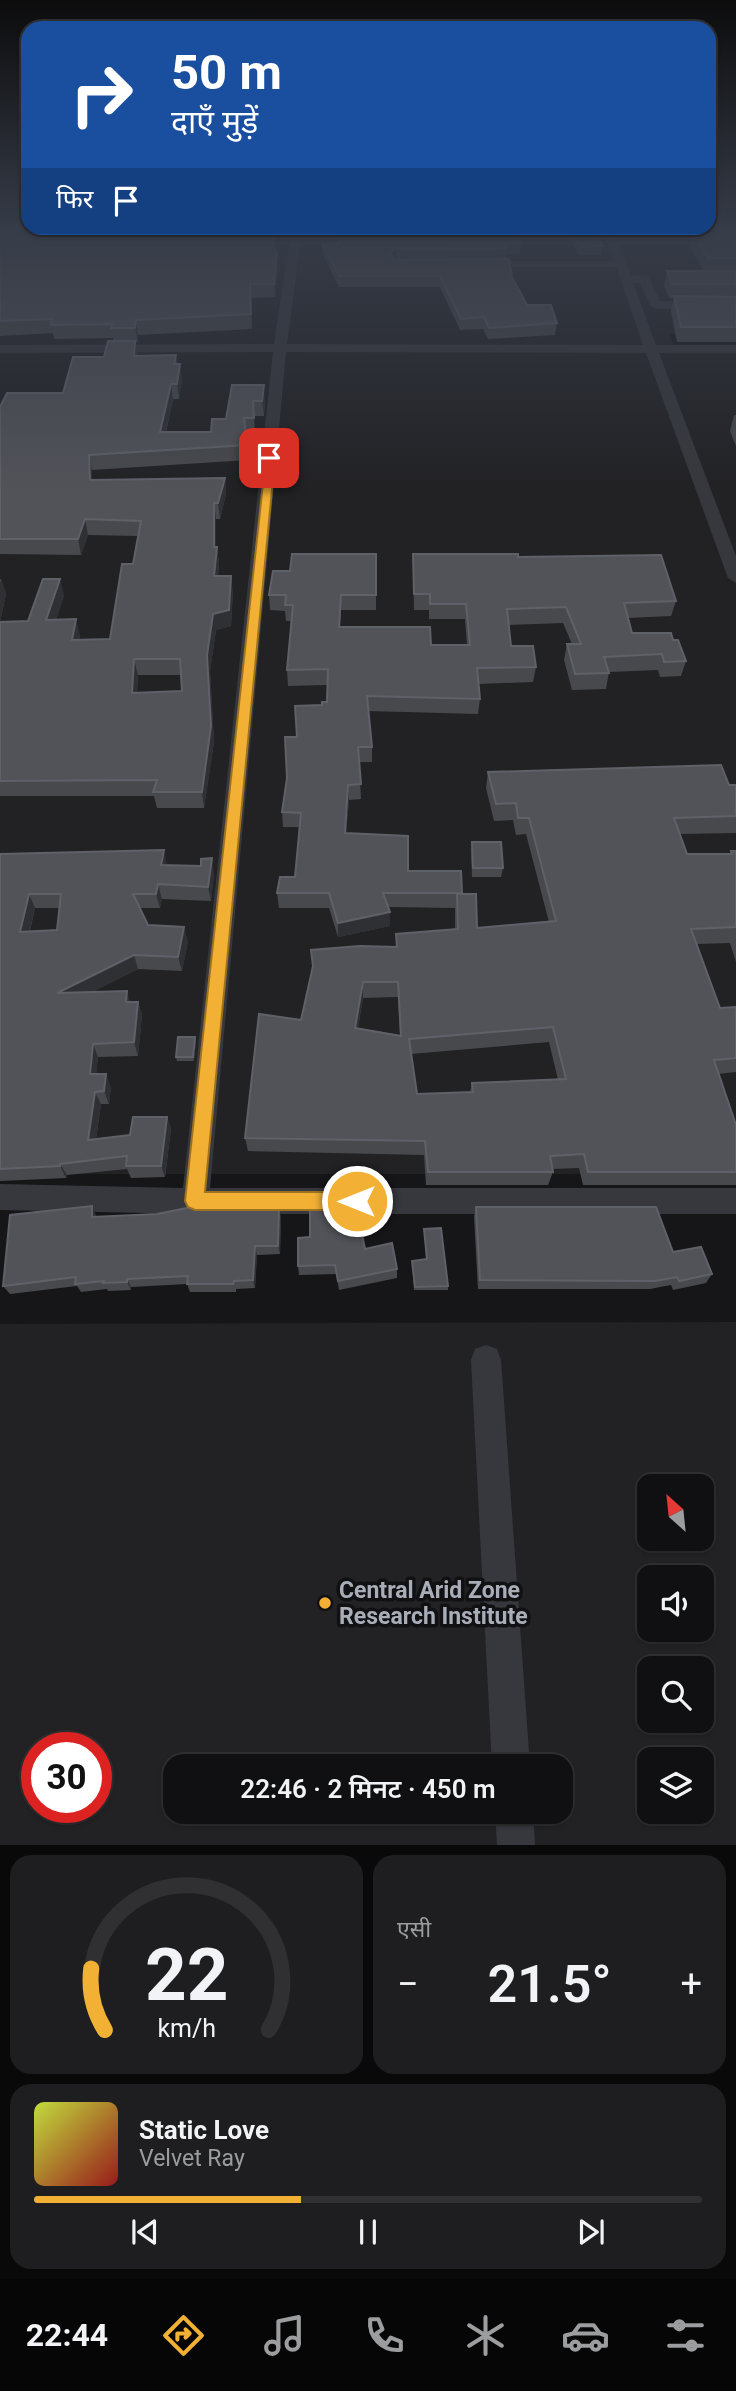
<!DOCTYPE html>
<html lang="hi">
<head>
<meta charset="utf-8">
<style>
  :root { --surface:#101012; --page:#1e1e20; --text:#f1f3f6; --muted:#9c9d9f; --line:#303032; --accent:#f2b134 }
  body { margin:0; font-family:Roboto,"Noto Sans Devanagari",sans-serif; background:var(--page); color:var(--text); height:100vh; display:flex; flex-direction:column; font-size:26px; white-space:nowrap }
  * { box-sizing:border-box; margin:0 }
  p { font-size:23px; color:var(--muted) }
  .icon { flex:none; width:38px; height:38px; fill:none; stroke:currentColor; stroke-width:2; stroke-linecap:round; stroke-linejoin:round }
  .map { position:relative; height:1845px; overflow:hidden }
  .panel { display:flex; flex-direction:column; gap:10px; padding:10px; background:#09090a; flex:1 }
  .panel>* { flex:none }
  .guide { position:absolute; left:21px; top:21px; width:695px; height:214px; border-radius:21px; box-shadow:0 2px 5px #0004,0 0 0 2px var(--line); background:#1a4fa0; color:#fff; overflow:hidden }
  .needle { width:46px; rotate:333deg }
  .buttons { position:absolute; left:637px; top:1474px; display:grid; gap:14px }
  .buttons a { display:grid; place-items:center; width:77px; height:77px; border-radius:14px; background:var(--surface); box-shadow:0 2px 5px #0004,0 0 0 2px var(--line); font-size:35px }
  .speed { position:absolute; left:21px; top:1732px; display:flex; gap:14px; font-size:35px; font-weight:700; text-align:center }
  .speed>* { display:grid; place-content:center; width:91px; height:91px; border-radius:50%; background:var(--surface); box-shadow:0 2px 5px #0004,0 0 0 2px var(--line); line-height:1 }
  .speed .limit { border:10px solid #d22; background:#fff; color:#111 }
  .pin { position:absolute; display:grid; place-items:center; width:60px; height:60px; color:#fff; margin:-30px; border-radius:14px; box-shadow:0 4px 10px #0006 }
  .me { position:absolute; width:77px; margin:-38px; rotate:270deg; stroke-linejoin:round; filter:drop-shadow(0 0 5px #0008) }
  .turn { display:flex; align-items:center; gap:24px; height:147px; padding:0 35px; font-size:32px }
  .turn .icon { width:91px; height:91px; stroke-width:2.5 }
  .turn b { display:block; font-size:49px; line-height:60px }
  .then { display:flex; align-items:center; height:66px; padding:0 35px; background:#0003; gap:14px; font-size:26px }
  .big { font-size:52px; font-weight:600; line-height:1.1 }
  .panel .widget { flex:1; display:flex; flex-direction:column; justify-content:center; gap:10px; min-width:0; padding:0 24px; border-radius:21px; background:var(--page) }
  .panel .dial { align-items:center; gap:0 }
  .dial svg { height:182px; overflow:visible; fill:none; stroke:var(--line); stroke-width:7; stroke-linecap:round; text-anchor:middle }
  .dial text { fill:var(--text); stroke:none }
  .song { display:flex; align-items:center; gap:21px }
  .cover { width:84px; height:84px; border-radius:10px; background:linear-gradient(135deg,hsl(70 70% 55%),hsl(0 70% 35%)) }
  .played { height:7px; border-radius:4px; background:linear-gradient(90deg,var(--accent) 40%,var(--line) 40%) }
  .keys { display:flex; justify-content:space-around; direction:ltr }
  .heat { display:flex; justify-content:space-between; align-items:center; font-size:38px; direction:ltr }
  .panel .tiles { flex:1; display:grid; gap:10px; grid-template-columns:1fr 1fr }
  .widget:last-child { grid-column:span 2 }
  .trip { position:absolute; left:163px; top:1754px; width:410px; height:70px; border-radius:21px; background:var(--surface); box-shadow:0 2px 5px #0004,0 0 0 2px var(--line); font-weight:600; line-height:70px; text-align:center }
  .dock { display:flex; height:112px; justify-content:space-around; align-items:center; background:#060607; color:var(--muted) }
  .dock .icon { width:49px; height:49px }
  .dock .current { color:var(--accent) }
  .dock b { font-size:32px; color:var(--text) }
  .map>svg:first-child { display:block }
  .built { fill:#222225; fill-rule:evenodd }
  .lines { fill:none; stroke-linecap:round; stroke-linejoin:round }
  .service { stroke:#37383d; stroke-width:6 }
  .minor { fill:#37383d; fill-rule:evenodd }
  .wall { fill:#47494d; fill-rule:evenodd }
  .shaded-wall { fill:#2f3033 }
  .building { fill:#525359; stroke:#5f6168; stroke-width:2; fill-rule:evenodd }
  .route { fill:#f2b134; stroke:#9d7322; stroke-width:2 }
  .poi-dot { fill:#f2b134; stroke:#111113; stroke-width:2.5 }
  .labels { text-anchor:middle; stroke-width:7; stroke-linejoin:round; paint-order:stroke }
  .near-poi-label { font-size:23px; font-weight:bold; fill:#a8adb8; stroke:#111113; text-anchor:start }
</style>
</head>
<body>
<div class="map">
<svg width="736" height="1845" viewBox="0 0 736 1845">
  <rect width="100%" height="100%" fill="#161618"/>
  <!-- built -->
  <path class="built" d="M0 231H736V333L670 334 674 346H736V1174H0Z
    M736 1322V1845H0V1324ZM649 1486H702V1538H649ZM649 1577H702V1629H649ZM649 1668H702V1720H649ZM37 1748H96V1808H37ZM649 1759H702V1811H649ZM175 1766H560V1811H175Z"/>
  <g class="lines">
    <!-- service -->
    <path class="service" d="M296 232H353
      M497 264H620"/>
    <!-- minor -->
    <path class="minor" d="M291 231H302L287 344 643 345 604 231H614L617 238H736V244H619L631 275 648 276 660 301H736V309H656L650 305 640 283H633L656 345H736V353H659L736 556V583L728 578 646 353 286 352 210 1188H736V1214H195L0 1210V1184L183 1188 273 352 0 353V345L274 344Z
      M486 1345 497 1349 501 1360 530 1766H492L471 1360 475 1349Z
      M495 1811H533L535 1845H497Z"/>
  </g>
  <!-- wall -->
  <path class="wall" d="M0 231H275L274 247 278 267 275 297 251 298 252 329 138 335V342H135L137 356 176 355 177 364 182 379 179 399H173L166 432H211L226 419 232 385 265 400 264 416H254L255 433H246L248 460 92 470V480L225 478 226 494 220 519H216V547H217L219 563 218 576 233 591 231 626 216 630 210 671 214 742 204 808H157L154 796H0V579H1L6 594 0 622 28 621 64 595 56 620 80 635 79 640 110 639 133 564 138 536 88 535 81 555 0 554V407L63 393 104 357 113 341V338L54 339 53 333 0 336ZM138 675H181L182 691 137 693Z
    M570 231H594L603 246 601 255H579L569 238Z
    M629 231H736V342H677L671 311 674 298H669L664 286 667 271H704L690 247 692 236 631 235Z
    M521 243 520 254H506L505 259 512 277 527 305 557 323 555 335 488 339 483 329 460 330 440 287H339L323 255 322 244Z
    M734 415H736V446L730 431Z
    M376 554V610H341L340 627 431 645H467L465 619H429V610H414L413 554 518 557 676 601 671 616 628 618 632 633 673 640 686 661 681 676 660 677 658 670 609 672 606 689 572 690 564 660 567 644H572L563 623 508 625 511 646 536 667 533 682 478 684 480 699 478 714 368 711 372 747V762H359L361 799 349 800 346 833 408 871 462 894 477 928 549 922 526 834 516 835 513 820 494 821 486 788 488 772 736 785V833L680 834 687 854H730L731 851H736V962L730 943 697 944 720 1008 736 1007V1072L718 1074 736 1125V1185H583L579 1168 552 1169 553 1172 548 1185H426L424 1155 248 1151 245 1138 301 1020 396 947V934L455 930V908L389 907 390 926 338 937 329 908H279L277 893 295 877 299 827H283L282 812 297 737 322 705 327 702V685L288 686 287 670 291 621H286L285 611 270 610 269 595 290 571ZM398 997 400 1035 358 1028 363 998ZM549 1042 558 1080 472 1083 470 1092 417 1094 411 1054Z
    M472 842 503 868 501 877H472L471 851Z
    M0 854 167 865 214 873 211 901 162 899 160 908H140L148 925 188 941 182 971 138 969 92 992 130 1002H138L142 1015 138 1056 98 1057 96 1074 111 1087 109 1104H101L96 1139 130 1135 167 1117 171 1129 165 1177 131 1178 127 1169 67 1175 66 1178 0 1181ZM35 908H59L57 930 30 931Z
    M196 1041 194 1061H177L176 1057Z
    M476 1207 673 1252 712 1274 706 1283 673 1290 671 1285 650 1289H478L474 1217Z
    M96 1215V1216L281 1217 280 1254 257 1255 255 1288 236 1289V1292H190L187 1284 131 1287V1290L108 1291 107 1289 81 1292 77 1286 10 1294 3 1286Z
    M348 1222 365 1249 397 1269V1278L339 1290 336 1274 299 1275 298 1266 310 1237Z
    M424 1229 448 1286V1290H414L412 1261 426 1260Z"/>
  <!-- shaded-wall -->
  <path class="shaded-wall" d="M396 249V259L391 263V252Z
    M277 253 278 267 275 297 274 284Z
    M136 320 138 335V342L135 328Z
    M135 341 137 355 136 371 134 356Z
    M180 364 182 379 179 399 177 384Z
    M171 384 173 399 162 447 160 432Z
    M264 385 265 400 264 416 262 401Z
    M89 455 92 470 93 495 90 480Z
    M225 478 226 494 220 519 218 503Z
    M214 503 216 519V555L217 547 219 563 216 592 214 576Z
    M85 519 88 535 81 555 78 539Z
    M231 576 233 591 231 626 216 630 210 671 214 742 204 808 202 792 207 655 213 614Z
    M1 579 6 594 0 622V584Z
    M60 579 64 595 51 636 46 620Z
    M341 595V610L339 643V627Z
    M76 619 80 635 76 656 72 640Z
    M134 659 138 675 136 709 132 693Z
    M348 785 349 800 345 848V833Z
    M164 850 167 865H161Z
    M212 858 214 873 211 901 208 887Z
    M158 884 162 899 160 908 156 894Z
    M29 894 35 908 26 946 20 932Z
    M390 912V926L338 937V923Z
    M184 927 188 941 182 971 178 957Z
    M134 955 138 969 63 1007 57 993Z
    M363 982V998L355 1043V1028Z
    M127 991 131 1005 126 1002Z
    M138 1002 142 1015 138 1056 134 1042Z
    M195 1037 196 1041 194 1061 193 1057Z
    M93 1044 98 1057 95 1087 90 1074Z
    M106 1074 111 1087 109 1104 104 1091Z
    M95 1092 101 1104 94 1152 88 1140Z
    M167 1117 171 1129 165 1177 161 1166Z
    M60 1164 67 1175 66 1178 60 1166Z
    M92 1206 96 1215 97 1225 92 1217Z
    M279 1208 281 1217 280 1254 278 1246Z
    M255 1246 257 1255 255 1288 253 1280Z
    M127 1279 131 1287V1290L127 1282Z"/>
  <!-- building -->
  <path class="building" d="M3 231H273V245L277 253 274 284H250L251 314 136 320 135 328H111L112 324 51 325 52 319 0 321V232Z
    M339 231H516L521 243H505L506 248 396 249 391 252 392 258 396 260 509 259 512 277 527 305H551L557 323 489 328 484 317 461 319 440 276H339L322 244 339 243Z
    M571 231H594L603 246 580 247Z
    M693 232H736V258H708Z
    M667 271H736V284H672Z
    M674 296 736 297V327H681Z
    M108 341H135L134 356 176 355 174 364H180L177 384H171L160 432H211L212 419H226L232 385H264L262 401H253L254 418H244L247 445 89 455 90 480 225 478 218 503H214V547H217L214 576H231L229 610 213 614 207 655 211 726 202 792H153L157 780 0 781V622L28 621 43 579H60L46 620 76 619 72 640 110 639 122 564H133L141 521 85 519 78 539H0V407L7 393H63L73 357H104ZM134 659H180L182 691 132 693Z
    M292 554H376V595H341L339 627H430L431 645H470L466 604H430V594H414L413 554H518V557L661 555 676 601 624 603 632 633H671L673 640H678L686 661 664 662 662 654 604 657 609 673 575 674 567 644H581L566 607 507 609 511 646H533L536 667 477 668 480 699 367 696 372 747H358L361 784 348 785 345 833 408 836V871H461L462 893H383L390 912 338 923 329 893H277L280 877H295L301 813 282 812 287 778 285 737H297L295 706 322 705V702H327L328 669 287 670 293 605H285L286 595H269L273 571H290Z
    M721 765 729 785H736V816L674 818 687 854H732L731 851H736V927L691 929 720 1008 736 1007V1058L714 1060 736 1125V1172H588L584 1154 550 1156 553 1172H428L425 1141 245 1138 259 1014 301 1020 313 966 311 950 360 946 397 947 396 934 458 929 457 894H476L477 928 556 921 529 818H518L516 803 496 804 488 772ZM363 982H398L401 1036 355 1028ZM553 1027 566 1079 472 1083 473 1092 417 1094 409 1039Z
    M472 842H501L503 868H473Z
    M164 850 161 865 201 866V859L212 858 208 887 158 884 156 894H133L148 925 184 927 178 957 134 955 57 993 127 991 126 1002H138L134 1042 93 1044 90 1074H106L104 1091 95 1092 88 1140 130 1135 133 1117H167L161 1166H126L127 1156 60 1164V1166L0 1169V854ZM29 894H61L57 930 20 932Z
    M178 1037H195L193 1057H176Z
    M92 1206V1217L157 1214 187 1208H279L278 1246H255L253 1280 234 1281 233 1284H187L188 1276 127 1279V1282L103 1283 104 1281 75 1284 76 1277 3 1286 10 1215Z
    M345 1207 348 1222 359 1220 365 1249 392 1243 397 1269 338 1281 335 1265 298 1266V1238L310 1237V1209Z
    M476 1207H656L673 1252 701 1247 712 1274 679 1281 677 1277 655 1281 480 1280Z
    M441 1228 448 1286 415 1287 412 1261 427 1259 424 1229Z"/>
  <!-- sky -->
  <linearGradient id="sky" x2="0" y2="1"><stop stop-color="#0c0c0d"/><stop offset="0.47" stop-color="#363c48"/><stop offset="1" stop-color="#363c48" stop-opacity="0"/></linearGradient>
  <rect width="736" height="489" fill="url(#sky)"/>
  <!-- route -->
  <path class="route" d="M266 456 275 458 205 1192H357L364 1194 367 1201 364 1207 357 1210H195L188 1207 185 1201Z"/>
  <!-- markers -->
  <circle class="poi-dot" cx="325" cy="1603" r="7"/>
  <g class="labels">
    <!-- near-poi labels -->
    <g class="near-poi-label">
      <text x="339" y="1598">Central Arid Zone<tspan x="339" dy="26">Research Institute</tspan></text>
    </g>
  </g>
</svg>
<div class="buttons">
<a><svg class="needle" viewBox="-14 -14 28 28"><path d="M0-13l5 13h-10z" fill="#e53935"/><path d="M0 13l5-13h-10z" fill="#9c9d9f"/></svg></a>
<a><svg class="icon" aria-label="sound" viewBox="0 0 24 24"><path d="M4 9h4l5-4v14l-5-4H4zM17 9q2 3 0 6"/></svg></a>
<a><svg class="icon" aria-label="search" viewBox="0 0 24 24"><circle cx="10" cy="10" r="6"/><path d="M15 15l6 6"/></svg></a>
<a><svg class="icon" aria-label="layers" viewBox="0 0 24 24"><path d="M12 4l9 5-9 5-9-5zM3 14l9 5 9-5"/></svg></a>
</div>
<div class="speed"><div class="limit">30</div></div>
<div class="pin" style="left:269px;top:458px;background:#d93025"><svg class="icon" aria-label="arrive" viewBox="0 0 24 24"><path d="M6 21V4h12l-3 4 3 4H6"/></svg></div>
<svg class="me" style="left:357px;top:1201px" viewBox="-20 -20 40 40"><circle r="17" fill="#f2b134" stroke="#fff" stroke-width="3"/><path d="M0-11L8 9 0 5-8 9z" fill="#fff"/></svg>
<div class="trip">22:46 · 2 मिनट · 450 m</div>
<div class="guide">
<div class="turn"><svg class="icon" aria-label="right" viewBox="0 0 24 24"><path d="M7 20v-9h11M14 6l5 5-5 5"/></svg><div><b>50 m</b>दाएँ मुड़ें</div></div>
<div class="then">फिर<svg class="icon" aria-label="arrive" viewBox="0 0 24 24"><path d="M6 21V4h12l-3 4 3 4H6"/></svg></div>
</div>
</div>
<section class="panel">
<div class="tiles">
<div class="widget dial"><svg viewBox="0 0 100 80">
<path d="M14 69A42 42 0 1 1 86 69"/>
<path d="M14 69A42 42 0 0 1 8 42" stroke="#f2b134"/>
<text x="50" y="56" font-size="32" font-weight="700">22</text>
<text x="50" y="72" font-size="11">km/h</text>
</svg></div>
<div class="widget"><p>एसी</p>
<div class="heat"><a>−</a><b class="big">21.5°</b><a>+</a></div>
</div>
<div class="widget">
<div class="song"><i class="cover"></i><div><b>Static Love</b><p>Velvet Ray</p></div></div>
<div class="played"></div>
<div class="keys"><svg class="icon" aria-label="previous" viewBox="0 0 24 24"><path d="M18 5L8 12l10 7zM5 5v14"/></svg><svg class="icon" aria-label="pause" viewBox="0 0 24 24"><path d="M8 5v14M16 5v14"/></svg><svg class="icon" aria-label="next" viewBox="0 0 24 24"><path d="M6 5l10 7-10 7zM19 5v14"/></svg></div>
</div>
</div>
</section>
<nav class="dock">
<b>22:44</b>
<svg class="icon current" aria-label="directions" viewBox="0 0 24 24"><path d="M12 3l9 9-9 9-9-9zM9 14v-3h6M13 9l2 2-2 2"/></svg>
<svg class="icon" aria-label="music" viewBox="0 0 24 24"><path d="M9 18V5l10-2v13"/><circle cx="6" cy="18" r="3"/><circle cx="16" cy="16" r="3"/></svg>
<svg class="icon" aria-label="phone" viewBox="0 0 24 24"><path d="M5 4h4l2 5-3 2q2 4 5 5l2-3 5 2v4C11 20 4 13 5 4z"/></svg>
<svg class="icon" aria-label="climate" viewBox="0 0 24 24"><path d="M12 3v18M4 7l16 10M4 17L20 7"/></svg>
<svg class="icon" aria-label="car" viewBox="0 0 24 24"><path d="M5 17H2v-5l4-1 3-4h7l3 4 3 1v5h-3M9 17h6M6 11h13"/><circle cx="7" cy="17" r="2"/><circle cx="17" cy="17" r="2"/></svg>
<svg class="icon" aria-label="filters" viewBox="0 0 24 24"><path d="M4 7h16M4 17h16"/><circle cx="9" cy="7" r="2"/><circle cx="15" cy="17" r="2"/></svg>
</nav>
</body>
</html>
